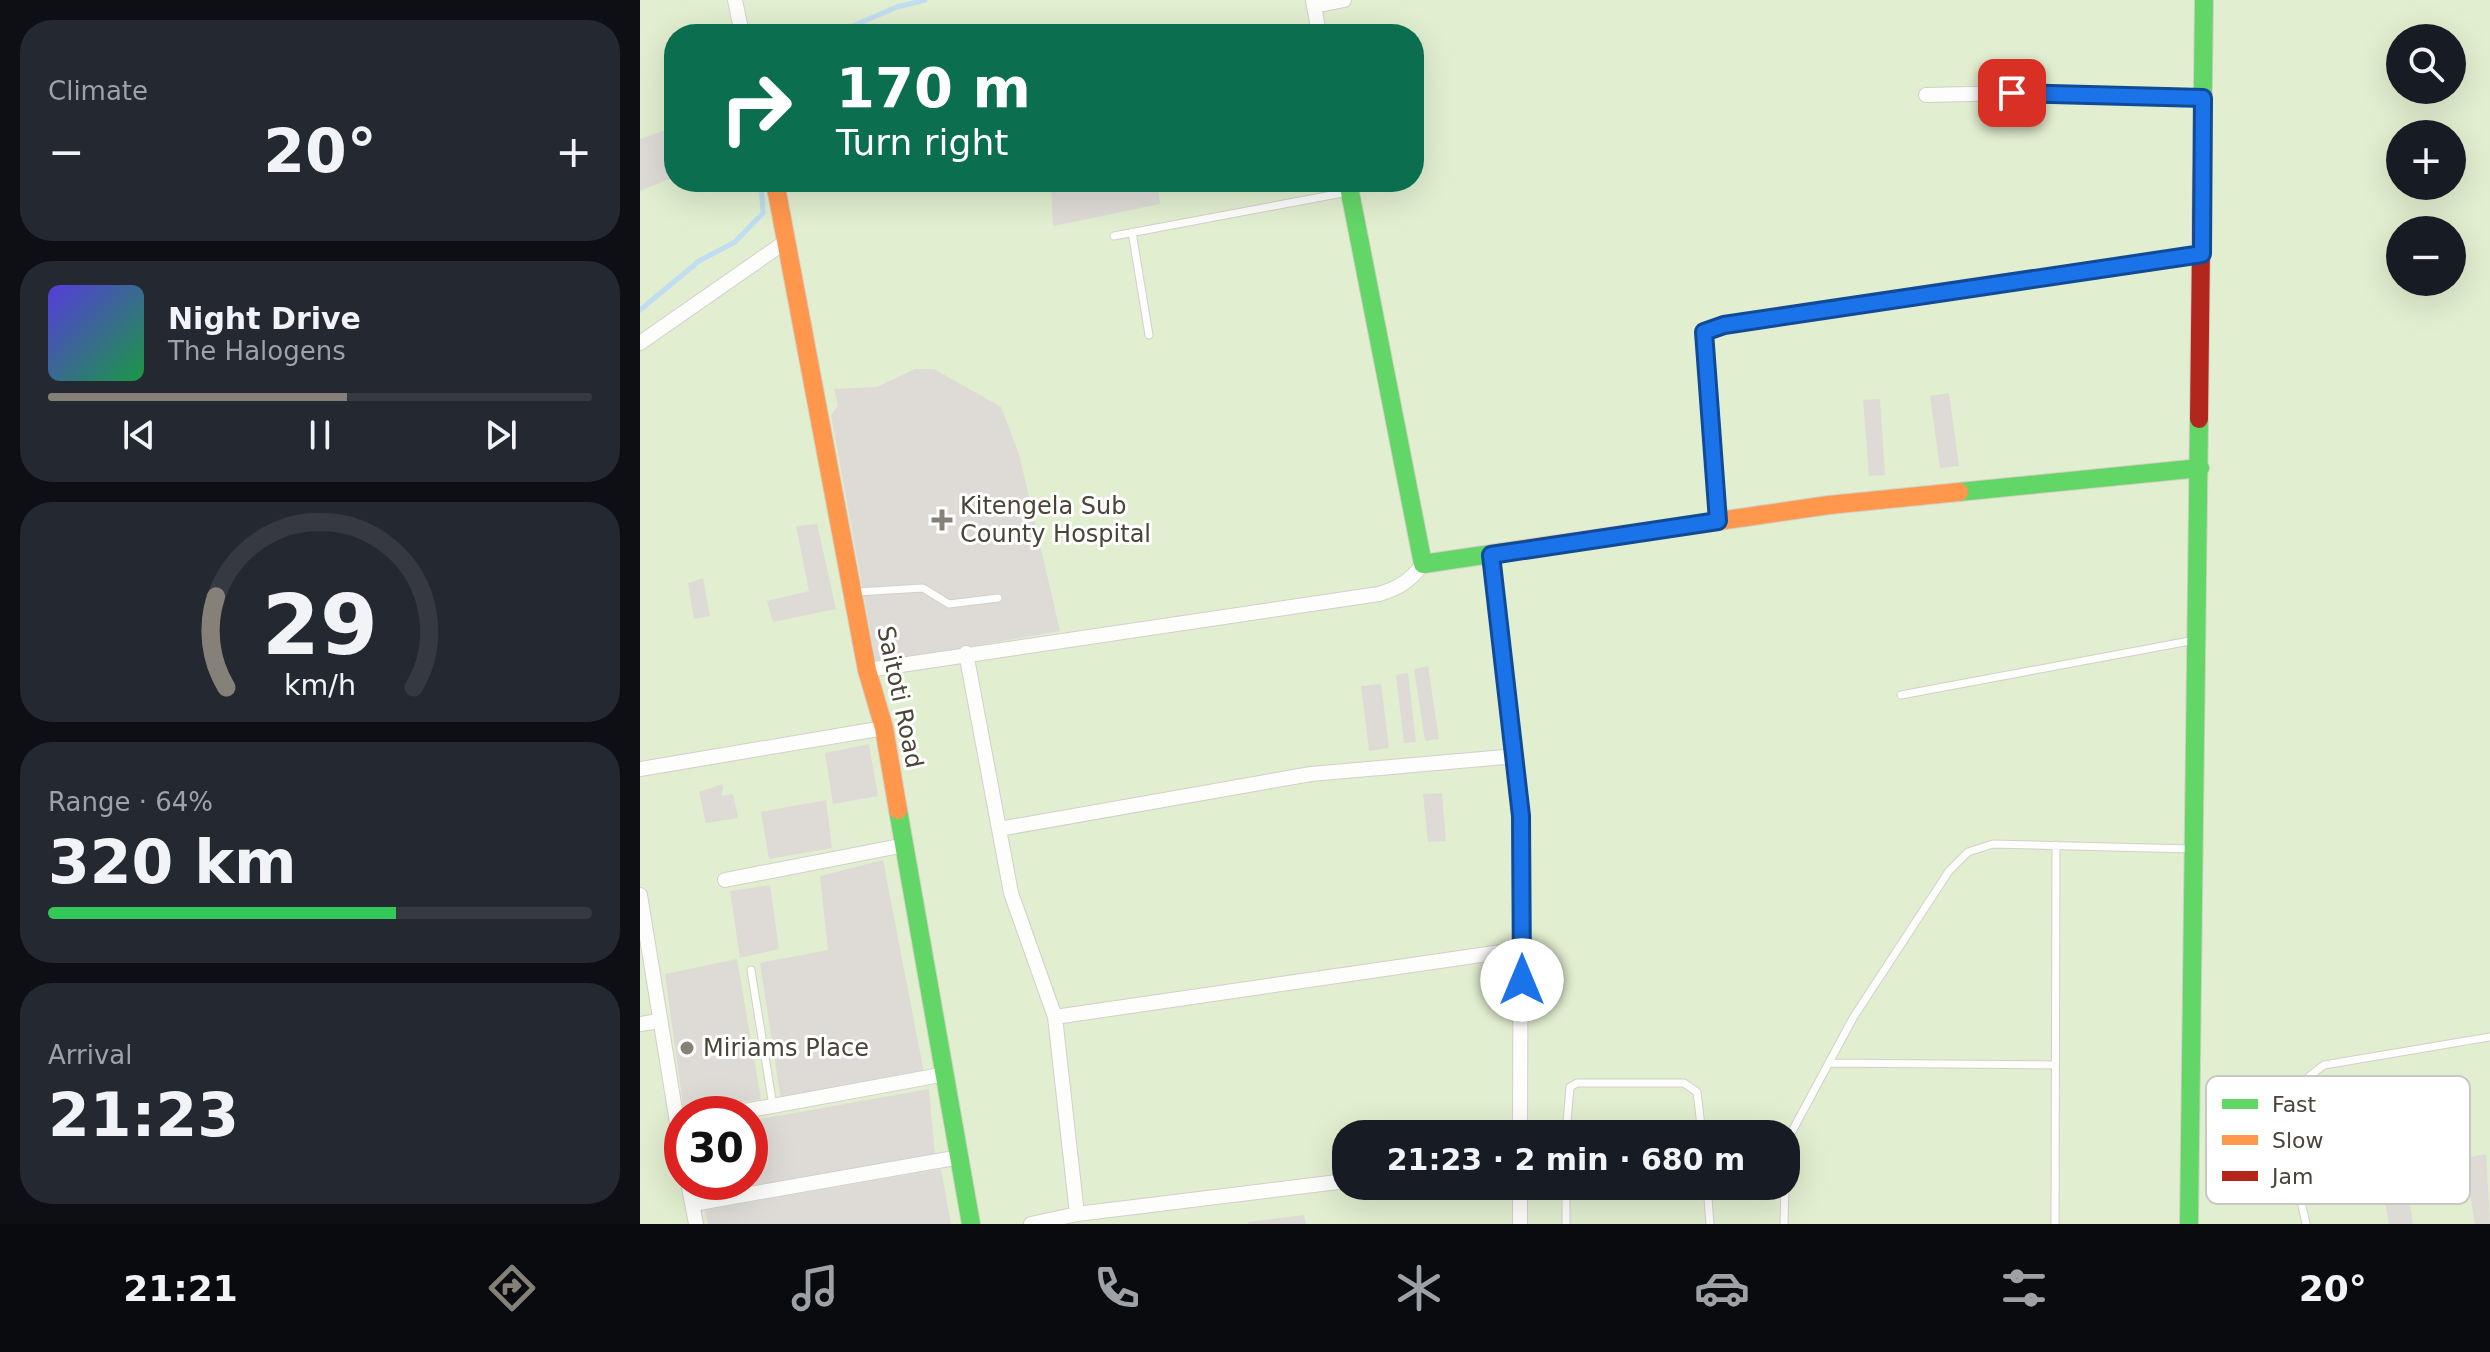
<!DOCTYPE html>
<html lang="en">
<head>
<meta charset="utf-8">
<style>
  :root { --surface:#171b24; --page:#242831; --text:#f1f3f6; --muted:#9ea1a6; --line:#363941; --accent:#868178 }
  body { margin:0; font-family:"DejaVu Sans",sans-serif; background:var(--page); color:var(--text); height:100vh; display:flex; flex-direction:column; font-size:30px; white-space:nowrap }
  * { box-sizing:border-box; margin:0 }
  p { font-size:26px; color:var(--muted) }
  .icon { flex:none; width:44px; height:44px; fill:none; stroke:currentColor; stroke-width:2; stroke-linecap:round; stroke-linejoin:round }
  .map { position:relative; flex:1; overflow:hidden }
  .drawer { display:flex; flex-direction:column; gap:20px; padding:20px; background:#0d0f14; width:640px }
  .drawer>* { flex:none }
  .guide { position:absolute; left:24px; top:24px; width:760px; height:168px; border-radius:32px; box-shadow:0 8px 32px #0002; background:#0b6e4f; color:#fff; overflow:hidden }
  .controls { position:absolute; left:1746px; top:24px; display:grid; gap:16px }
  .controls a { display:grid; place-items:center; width:80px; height:80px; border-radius:50%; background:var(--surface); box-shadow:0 8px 32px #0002; font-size:40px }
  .speed { position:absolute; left:24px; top:1096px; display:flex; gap:16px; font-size:40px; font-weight:700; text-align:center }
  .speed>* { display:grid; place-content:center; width:104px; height:104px; border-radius:50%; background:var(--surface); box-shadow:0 8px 32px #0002; line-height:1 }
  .speed .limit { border:12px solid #d22; background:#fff; color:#111 }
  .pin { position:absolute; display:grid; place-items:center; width:68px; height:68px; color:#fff; margin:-34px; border-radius:16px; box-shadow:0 4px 12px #0006 }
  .me { position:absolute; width:88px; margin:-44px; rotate:0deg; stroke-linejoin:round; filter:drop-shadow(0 0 6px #0008) }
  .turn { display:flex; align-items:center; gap:28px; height:168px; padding:0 40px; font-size:36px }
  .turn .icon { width:104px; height:104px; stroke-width:2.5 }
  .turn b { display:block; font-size:56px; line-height:68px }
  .big { font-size:60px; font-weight:700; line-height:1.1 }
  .drawer .tile { flex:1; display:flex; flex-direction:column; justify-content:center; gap:12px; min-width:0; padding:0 28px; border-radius:32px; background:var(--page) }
  .drawer .dial { align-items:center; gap:0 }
  .dial svg { height:208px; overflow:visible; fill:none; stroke:var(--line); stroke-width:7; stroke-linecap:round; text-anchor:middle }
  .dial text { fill:var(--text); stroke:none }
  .song { display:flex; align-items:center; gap:24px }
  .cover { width:96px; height:96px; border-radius:12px; background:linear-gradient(135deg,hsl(250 70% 55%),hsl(140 70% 35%)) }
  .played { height:8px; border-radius:4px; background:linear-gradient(90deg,var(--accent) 55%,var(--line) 55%) }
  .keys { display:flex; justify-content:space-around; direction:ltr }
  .heat { display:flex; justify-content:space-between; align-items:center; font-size:44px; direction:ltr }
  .charge { height:12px; border-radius:6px; background:linear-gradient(90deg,#34c759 64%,var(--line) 0) }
  .trip { position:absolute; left:692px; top:1120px; width:468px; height:80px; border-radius:32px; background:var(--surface); box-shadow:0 8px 32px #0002; font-weight:700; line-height:80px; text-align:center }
  .tab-bar { display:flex; height:128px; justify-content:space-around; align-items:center; background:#090b0e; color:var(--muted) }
  .tab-bar .icon { width:56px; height:56px }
  .tab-bar .selected { color:var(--accent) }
  .tab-bar b { font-size:36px; color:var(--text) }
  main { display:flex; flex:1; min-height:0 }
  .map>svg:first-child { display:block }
  .green { fill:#e1eecf; fill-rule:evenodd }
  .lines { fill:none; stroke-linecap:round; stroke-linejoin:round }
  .stream { stroke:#c0ddf1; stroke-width:5 }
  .building { fill:#dedbd6 }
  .lane-casing { stroke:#d2d0cb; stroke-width:9 }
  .street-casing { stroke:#d2d0cb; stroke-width:16 }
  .fast-casing { stroke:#d3cfc5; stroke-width:20 }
  .slow-casing { stroke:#d3cfc5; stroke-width:20 }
  .jam-casing { stroke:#d3cfc5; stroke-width:20 }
  .lane { stroke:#fdfdfc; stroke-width:7 }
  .street { stroke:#fdfdfc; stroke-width:14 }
  .fast { stroke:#63d668; stroke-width:18 }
  .slow { stroke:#ff974d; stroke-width:18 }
  .jam { stroke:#b3261e; stroke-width:18 }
  .route-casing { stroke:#114b97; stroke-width:20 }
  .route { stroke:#1a73e8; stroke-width:14 }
  .poi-dot { fill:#868178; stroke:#fff; stroke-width:3 }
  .labels { text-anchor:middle; stroke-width:6; stroke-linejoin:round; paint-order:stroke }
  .poi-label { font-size:24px; fill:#4b4439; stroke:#fff; text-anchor:start }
  .street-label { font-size:24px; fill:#4b4439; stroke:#fff }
  .key { fill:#fff; stroke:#c9c7c4; stroke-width:2 }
  .key-label { font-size:22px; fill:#4b4439 }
</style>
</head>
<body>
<main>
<section class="drawer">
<div class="tile"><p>Climate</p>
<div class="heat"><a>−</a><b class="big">20°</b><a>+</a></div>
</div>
<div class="tile">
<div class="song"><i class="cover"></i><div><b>Night Drive</b><p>The Halogens</p></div></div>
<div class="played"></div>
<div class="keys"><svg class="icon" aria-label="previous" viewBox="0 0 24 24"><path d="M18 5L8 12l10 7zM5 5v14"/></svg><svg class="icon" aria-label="pause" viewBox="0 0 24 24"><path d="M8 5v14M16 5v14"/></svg><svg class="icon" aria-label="next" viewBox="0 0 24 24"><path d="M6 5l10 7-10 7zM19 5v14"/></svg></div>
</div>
<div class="tile dial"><svg viewBox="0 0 100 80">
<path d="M14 69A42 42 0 1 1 86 69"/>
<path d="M14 69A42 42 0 0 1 10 34" stroke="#868178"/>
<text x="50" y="56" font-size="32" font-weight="700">29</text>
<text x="50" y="72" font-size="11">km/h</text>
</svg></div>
<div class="tile"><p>Range · 64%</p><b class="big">320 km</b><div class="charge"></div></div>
<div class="tile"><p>Arrival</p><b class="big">21:23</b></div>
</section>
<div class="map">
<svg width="1850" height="1224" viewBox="0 0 1850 1224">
  <rect width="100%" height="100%" fill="#f4f2ee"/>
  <!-- green -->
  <path class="green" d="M0 0H1850V1224H0ZM34 34H774V182H34ZM1760 38H1812V90H1760ZM1760 134H1812V186H1760ZM1760 230H1812V282H1760ZM42 1114H110V1182H42ZM706 1134H1146V1186H706Z"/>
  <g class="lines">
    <!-- stream -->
    <path class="stream" d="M194 34 257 7 285 0
      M0 310 59 261 95 242 123 213 121 182"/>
  </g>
  <!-- building -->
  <path class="building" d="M34 127V177L0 191V139Z
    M517 182 520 204 413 226 411 183Z
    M275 369H294L361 407 379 454 420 631 236 663 191 415 198 406 194 389 237 387Z
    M1309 393 1319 466 1300 468 1290 396Z
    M1240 399 1245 475 1229 476 1223 400Z
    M177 524 196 609 133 622 127 601 169 591 156 526Z
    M63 578 70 616 54 619 48 583Z
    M788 666 799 739 785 741 774 669Z
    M768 673 776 742 764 743 756 675Z
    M741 684 749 748 729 751 721 686Z
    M229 744 238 796 193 804 185 753Z
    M83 784 82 796 93 794 98 818 66 823 59 792Z
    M802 793 806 841 788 842 783 794Z
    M186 800 192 848 129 859 121 812Z
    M243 860 284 1073 141 1100 120 963 188 950 180 876Z
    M130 885 139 949 100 958 90 891Z
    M97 959 121 1099 44 1112 25 974Z
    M289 1089 295 1155 60 1200 58 1182H110V1121Z
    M1846 1154 1850 1224H1835L1824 1158Z
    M1762 1157 1773 1224H1749L1738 1161Z
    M301 1169 311 1224H68L65 1210Z
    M664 1215 666 1224H608V1222Z"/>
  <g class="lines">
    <defs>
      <path id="lane" d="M492 232 509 335
        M474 236 708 192
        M1078 517 1064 332 1084 325 1560 255
        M216 592 283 588 309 604 358 598
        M1261 695 1555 640
        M111 970 133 1106
        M1189 1063 1415 1065
        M926 1134 930 1087 937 1083H1044L1057 1092 1062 1134
        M1146 1156 1149 1137 1213 1018 1309 871 1328 852 1353 844 1550 849
        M1067 1186 1070 1224
        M926 1224V1186
        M1144 1224 1145 1186
        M1415 1224 1416 845
        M1666 1224C1660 1194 1639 1121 1653 1095 1661 1082 1672 1074 1684 1065L1850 1037"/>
      <path id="street" d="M95 0 102 34
        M673 0 679 34
        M674 6 704 0
        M1286 95 1372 93 1563 98
        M0 343 148 240
        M851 555 881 816 880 1134
        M326 653 371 893 415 1017 437 1214 391 1224
        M227 670 739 594C759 588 770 581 783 564
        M0 769 244 728
        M359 829 671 774 876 756
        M85 880 265 845
        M0 895 42 1153
        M415 1017 882 949
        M0 1024 19 1021
        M88 1114 306 1074
        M48 1182 56 1224
        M53 1204 320 1157
        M437 1214 706 1181
        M880 1224V1186"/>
      <path id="fast" d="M1562 158 1564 0
        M708 182 783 564 878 550
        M1319 492 1560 468
        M258 810 331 1224
        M1549 1224 1559 419"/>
      <path id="slow" d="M135 182 227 670 244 728 258 810
        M878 550 1189 505 1319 492"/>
      <path id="jam" d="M1559 419 1562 158"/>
    </defs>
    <!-- lane casing -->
    <use href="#lane" class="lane-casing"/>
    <!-- street casing -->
    <use href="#street" class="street-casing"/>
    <!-- fast casing -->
    <use href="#fast" class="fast-casing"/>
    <!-- slow casing -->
    <use href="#slow" class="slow-casing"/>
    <!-- jam casing -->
    <use href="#jam" class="jam-casing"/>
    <!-- lane -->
    <use href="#lane" class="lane"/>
    <!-- street -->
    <use href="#street" class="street"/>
    <!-- fast -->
    <use href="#fast" class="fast"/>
    <!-- slow -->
    <use href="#slow" class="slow"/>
    <!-- jam -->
    <use href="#jam" class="jam"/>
  </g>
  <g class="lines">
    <defs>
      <path id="route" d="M882 980 881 816 851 555 1078 521 1064 332 1084 325 1562 254 1563 98 1372 93"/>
    </defs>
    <!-- route casing -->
    <use href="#route" class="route-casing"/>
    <!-- route -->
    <use href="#route" class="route"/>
  </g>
  <!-- markers -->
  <g class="poi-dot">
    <path d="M298 508h8v8h8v8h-8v8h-8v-8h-8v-8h8z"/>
    <circle cx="47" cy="1048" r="8"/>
  </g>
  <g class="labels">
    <!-- poi labels -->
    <g class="poi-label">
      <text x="320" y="514">Kitengela Sub<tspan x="320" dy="28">County Hospital</tspan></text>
      <text x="63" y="1056">Miriams Place</text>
    </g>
    <!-- street labels -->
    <g class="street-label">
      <text transform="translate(260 697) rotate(78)" y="8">Saitoti Road</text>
    </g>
  </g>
  <!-- legend -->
  <rect x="1566" y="1076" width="264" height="128" rx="12" class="key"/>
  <rect x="1582" y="1099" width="36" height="10" fill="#63d668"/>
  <rect x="1582" y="1135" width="36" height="10" fill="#ff974d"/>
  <rect x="1582" y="1171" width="36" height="10" fill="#b3261e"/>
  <g class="key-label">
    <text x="1632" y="1112">Fast</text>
    <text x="1632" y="1148">Slow</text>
    <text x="1632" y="1184">Jam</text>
  </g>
</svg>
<div class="controls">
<a><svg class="icon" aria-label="search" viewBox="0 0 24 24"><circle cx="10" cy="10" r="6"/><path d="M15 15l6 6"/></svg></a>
<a>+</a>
<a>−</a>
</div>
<div class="speed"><div class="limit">30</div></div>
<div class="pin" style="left:1372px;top:93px;background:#d93025"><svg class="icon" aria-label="arrive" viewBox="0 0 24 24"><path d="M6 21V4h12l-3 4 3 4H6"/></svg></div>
<svg class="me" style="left:882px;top:980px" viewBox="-20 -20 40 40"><circle r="19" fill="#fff"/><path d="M0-13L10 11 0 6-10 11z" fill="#1a73e8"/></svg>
<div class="trip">21:23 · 2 min · 680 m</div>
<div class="guide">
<div class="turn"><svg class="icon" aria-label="right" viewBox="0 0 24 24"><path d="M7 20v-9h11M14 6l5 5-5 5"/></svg><div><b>170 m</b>Turn right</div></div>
</div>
</div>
</main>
<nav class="tab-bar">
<b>21:21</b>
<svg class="icon selected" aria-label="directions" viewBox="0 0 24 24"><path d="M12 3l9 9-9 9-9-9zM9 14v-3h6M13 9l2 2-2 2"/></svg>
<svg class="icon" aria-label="music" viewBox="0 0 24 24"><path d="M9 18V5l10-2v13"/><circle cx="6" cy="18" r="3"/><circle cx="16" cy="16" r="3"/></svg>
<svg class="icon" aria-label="phone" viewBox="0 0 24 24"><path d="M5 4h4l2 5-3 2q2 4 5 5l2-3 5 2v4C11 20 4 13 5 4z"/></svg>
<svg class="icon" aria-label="climate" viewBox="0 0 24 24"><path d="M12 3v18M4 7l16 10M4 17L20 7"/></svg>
<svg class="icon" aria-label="car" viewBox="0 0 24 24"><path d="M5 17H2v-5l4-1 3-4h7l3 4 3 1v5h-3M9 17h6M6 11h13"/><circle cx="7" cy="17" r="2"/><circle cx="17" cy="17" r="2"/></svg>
<svg class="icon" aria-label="filters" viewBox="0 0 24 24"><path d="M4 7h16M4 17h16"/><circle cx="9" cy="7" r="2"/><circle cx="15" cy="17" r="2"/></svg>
<b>20°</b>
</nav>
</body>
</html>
